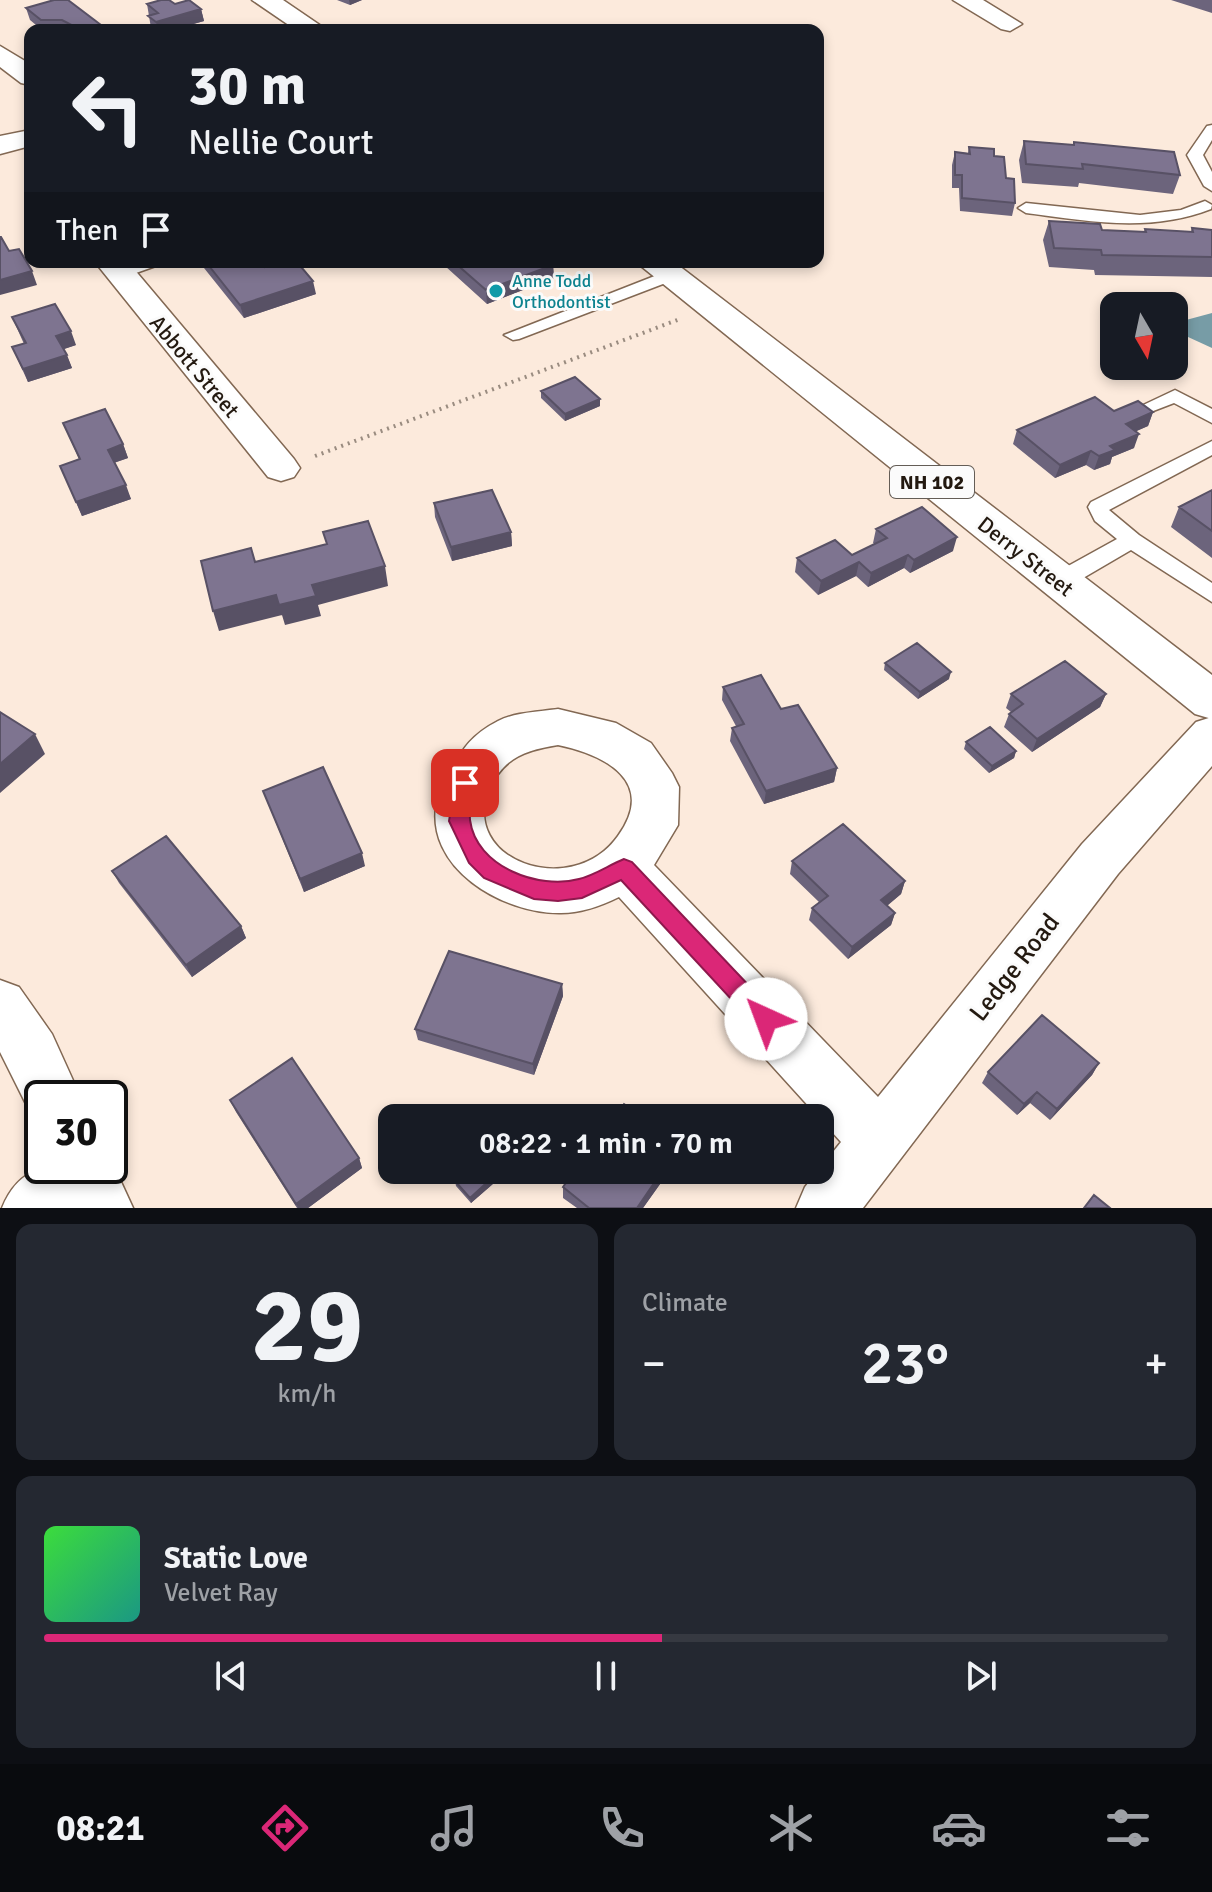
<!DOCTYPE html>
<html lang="en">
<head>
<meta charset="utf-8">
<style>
  :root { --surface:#171b24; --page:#242831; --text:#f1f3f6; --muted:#9ea1a6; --line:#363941; --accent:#db2777 }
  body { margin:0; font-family:Signika,sans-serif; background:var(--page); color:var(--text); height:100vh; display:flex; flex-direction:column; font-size:30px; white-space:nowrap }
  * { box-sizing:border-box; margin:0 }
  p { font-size:26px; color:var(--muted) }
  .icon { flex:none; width:44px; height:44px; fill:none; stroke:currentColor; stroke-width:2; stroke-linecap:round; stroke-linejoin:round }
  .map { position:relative; height:1208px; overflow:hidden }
  .side { display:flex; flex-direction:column; gap:16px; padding:16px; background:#0d0f14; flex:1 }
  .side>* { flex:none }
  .guide { position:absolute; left:24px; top:24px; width:800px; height:244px; border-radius:16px; box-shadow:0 4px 12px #0003; background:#171b24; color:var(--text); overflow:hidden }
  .needle { width:52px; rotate:171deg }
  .buttons { position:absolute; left:1100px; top:292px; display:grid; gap:16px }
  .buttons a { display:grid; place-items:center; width:88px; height:88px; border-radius:16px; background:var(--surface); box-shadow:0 4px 12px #0003; font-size:40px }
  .speed { position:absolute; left:24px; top:1080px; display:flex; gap:16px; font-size:40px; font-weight:700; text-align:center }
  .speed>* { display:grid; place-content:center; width:104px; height:104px; border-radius:50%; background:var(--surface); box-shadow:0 4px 12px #0003; line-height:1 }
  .speed .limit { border:4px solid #111; border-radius:12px; background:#fff; color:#111 }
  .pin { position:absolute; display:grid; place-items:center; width:68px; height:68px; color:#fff; margin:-34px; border-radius:16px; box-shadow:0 4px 12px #0006 }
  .me { position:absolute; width:88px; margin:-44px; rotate:317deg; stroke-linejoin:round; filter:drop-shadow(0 0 6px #0008) }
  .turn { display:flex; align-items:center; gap:28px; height:168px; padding:0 32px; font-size:36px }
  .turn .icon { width:104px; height:104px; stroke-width:2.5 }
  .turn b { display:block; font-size:56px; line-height:68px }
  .then { display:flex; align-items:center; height:76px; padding:0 32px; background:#0003; gap:16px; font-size:30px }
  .big { font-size:60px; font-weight:600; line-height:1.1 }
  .side .card { flex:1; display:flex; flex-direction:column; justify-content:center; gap:12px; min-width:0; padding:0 28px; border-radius:16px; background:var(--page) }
  .side .dial { align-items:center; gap:0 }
  .dial b { font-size:104px; line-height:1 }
  .song { display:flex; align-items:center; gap:24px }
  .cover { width:96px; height:96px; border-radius:12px; background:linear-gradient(135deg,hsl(120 70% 55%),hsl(170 70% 35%)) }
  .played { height:8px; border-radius:4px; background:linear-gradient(90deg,var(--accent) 55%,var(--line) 55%) }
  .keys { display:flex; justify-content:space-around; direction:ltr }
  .heat { display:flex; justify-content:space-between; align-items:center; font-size:44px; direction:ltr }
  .side .tiles { flex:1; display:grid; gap:16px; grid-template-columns:1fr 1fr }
  .card:last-child { grid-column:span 2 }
  .trip { position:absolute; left:378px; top:1104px; width:456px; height:80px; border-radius:16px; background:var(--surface); box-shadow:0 4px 12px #0003; font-weight:600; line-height:80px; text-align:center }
  .menu { display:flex; height:128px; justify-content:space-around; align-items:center; background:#090b0e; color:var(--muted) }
  .menu .icon { width:56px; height:56px }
  .menu .active { color:var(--accent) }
  .menu b { font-size:36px; color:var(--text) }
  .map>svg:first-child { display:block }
  .water { fill:#779ca6 }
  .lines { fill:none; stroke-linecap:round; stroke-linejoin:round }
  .service-casing { stroke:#826853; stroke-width:3 }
  .minor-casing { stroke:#826853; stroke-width:3 }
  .primary-casing { stroke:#826853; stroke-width:3 }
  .path { stroke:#9a8c80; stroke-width:4; stroke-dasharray:2 5; stroke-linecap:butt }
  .service { fill:#fff; fill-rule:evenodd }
  .minor { fill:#fff; fill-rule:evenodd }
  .primary { fill:#fff; fill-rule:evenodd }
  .wall { fill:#6c647c }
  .shaded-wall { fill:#585165 }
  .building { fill:#7e7490; stroke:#585165; stroke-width:2 }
  .route { fill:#db2777; stroke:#8e194d; stroke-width:2 }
  .culture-dot { fill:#0f9aa8; stroke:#fbfbfb; stroke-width:3 }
  .labels { text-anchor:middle; stroke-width:6; stroke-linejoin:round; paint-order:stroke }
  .far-culture-label { font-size:18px; fill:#0d838f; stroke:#fbfbfb; text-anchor:start }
  .shield { fill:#fbfbfb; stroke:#645d56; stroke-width:2 }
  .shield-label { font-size:20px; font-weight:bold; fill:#231910 }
  .street-label { font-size:22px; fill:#231910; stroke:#fbfbfb }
  .near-street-label { font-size:26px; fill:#231910; stroke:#fbfbfb }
</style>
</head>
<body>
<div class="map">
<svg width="1212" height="1208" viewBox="0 0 1212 1208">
  <rect width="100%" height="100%" fill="#fceadc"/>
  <!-- water -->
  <path class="water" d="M1212 313V348L1175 331 1186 320Z"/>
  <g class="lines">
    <defs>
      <path id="service" d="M1212 125V140L1203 155 1212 172V191L1204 186 1187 155 1207 126Z
        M1205 201 1212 205 1211 209C1149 233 1089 221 1026 213L1018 208 1026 203 1140 215 1181 210Z
        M141 262H167L119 279 111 274Z
        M670 270 676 271V279L519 339 513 340 504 335Z
        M1175 390 1212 409V423L1174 403 1148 413 1139 407Z
        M1212 441V455L1109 510 1139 535 1212 583V602L1131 550 1066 588H1050L1047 582 1050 576 1117 539 1095 521 1088 507 1091 502Z"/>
      <path id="minor" d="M953 0H983L1022 24 1010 31 1001 29Z
        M0 46 30 64V85L21 83 0 67Z
        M30 130V146L0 154V136Z
        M95 262H128L294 459 300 468 294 477 281 481 268 477Z
        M558 709 616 723 651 743 672 773 679 787 678 825 654 865 878 1097 1082 844 1196 722 1212 717V766L1118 874 863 1208H796L805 1187 841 1142 619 897C601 906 581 913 561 913 503 914 423 868 437 801 439 791 446 782 450 773 462 748 473 734 498 721 516 712 538 712 558 709ZM558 745C606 755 657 782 618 836 572 901 457 860 490 788 504 757 527 750 558 745Z
        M0 980 19 987 52 1034 81 1098H42V1121L33 1118 0 1052Z
        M110 1158 133 1208H2C23 1156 62 1166 110 1166Z"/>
      <path id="primary" d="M252 0H283L327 30H296Z
        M636 262H674L1212 675V719L1195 714Z"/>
    </defs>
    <!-- service casing -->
    <use href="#service" class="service-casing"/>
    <!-- minor casing -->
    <use href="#minor" class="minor-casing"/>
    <!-- primary casing -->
    <use href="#primary" class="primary-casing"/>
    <!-- path -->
    <path class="path" d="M315 456 680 319"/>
    <!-- service -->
    <use href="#service" class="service"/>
    <!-- minor -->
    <use href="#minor" class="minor"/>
    <!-- primary -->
    <use href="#primary" class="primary"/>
  </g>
  <!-- wall -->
  <path class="wall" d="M337 0H362L350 5Z
    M1171 0H1212V13Z
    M147 4H175L201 9 204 21 172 30H154L151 28Z
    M26 8 101 25 102 30H42L30 20Z
    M1024 141 1073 145 1074 142 1180 175 1173 194 1079 183 1078 187 1022 183 1019 160Z
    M969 147 994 156 1006 178 1015 203 1012 216 960 211 959 188H952V165L955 152 968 153Z
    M1049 221 1102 230 1144 232 1145 229 1191 232 1192 228 1212 230V277L1095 275 1094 270 1049 267 1043 240Z
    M202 262H261L265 267 316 294 244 318 204 268Z
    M445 262H550L553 265 554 278 487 304 445 266Z
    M12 317 76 345 64 349 72 368 28 382 12 347 24 344Z
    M541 391 600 399V406L565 421 541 398Z
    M1114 411 1153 412 1148 426 1136 431 1134 448 1112 457 1110 464 1094 470 1086 465 1055 478 1013 444 1017 430Z
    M63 423 123 444 128 458 114 463 131 499 82 516 60 466 79 459Z
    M1212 490V558L1171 527 1179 507Z
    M434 503 511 532 512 546 452 561 435 517Z
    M876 529 953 551 910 573 904 568 868 587 856 576 818 595 795 572 797 558 852 555 875 544 873 543Z
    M885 663 949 679 918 699 884 670Z
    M723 687 781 709 837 768 834 782 764 804 730 741 732 728 736 726 722 700Z
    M1011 694H1106L1100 707 1032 752 1004 727 1009 714 1011 712 1006 708Z
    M966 742 1016 751 1014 758 989 773 964 749Z
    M263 791 365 866 304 892Z
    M792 861 905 881 901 894 887 906 895 913 891 925 848 959 809 920 812 908 819 902 790 874Z
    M112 871 241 926 246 938 192 977 119 883Z
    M562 984 563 996 534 1075 418 1040 415 1029Z
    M1099 1063 1092 1075 1050 1120 1030 1103 1017 1115 982 1083 988 1072Z
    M230 1100 359 1158 362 1168 308 1208H297L236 1112Z
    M575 1170H670L643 1208H577L563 1198V1187Z
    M455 1181 494 1183 471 1203 456 1186Z"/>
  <!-- shaded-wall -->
  <path class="shaded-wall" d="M349 0H362L350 5Z
    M201 9 204 21 172 30H158L156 22Z
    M101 25 102 30H84Z
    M553 265 554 278 487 304 486 290Z
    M32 271 37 285 0 295V280Z
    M313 281 316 294 244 318 240 305Z
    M71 331 76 345 61 350 56 336Z
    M67 355 72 368 28 382 23 369Z
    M600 399V406L565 421V414Z
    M1153 412 1148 426 1121 438 1126 424Z
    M1139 434 1134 448 1112 457 1110 464 1094 470 1099 456 1110 446Z
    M123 444 128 458 113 463 108 450Z
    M1091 451 1086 465 1055 478 1060 465Z
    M126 485 131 499 82 516 76 502Z
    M511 532 512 546 452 561 451 547Z
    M957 537 953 551 910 573 914 560Z
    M908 555 904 568 868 587 871 573Z
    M859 562 856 576 818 595 821 581Z
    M385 566 388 586 318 605 321 616 285 625 279 605 312 585Z
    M276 595 282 615 219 631 213 611Z
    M951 672 949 679 918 699 920 692Z
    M1106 694 1100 707 1032 752 1037 739Z
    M35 734 45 754 0 793V764Z
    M1016 751 1014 758 989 773 992 766Z
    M837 768 834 782 764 804 766 791Z
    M362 853 365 866 304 892 300 879Z
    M905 881 901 894 878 913 881 900Z
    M895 913 891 925 848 959 852 947Z
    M241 926 246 938 192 977 186 965Z
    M562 984 563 996 534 1075 533 1064Z
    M1099 1063 1092 1075 1050 1120 1057 1109Z
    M1037 1092 1030 1103 1017 1115 1024 1104Z
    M359 1158 362 1168 308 1208H298L296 1204Z
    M663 1170H670L643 1208H637Z
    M493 1177 494 1183 471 1203 470 1198Z"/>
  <!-- building -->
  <path class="building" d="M54 0H68L101 25 81 30 62 20H41L26 8Z
    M161 0H169L175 4 189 0 201 9 156 22 148 16 158 13 147 4Z
    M1024 141 1074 145V142L1174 152 1180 175 1082 164 1083 169 1026 164Z
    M969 147 994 149V156L1004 157 1006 178 1014 179 1015 203 962 198V175H955V152L970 154Z
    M1049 221 1100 224 1102 230 1146 232 1145 229 1193 232 1192 228 1212 230V257L1102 255 1101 250 1054 248Z
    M0 237H1L9 251 19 249 32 271 0 280Z
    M206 262H261L265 267 282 262H297L313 281 240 305Z
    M454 262H550L553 265 486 290Z
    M55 304 71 331 56 336 67 355 23 369 12 347 26 343 12 317Z
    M575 377 600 399 565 414 541 391Z
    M1095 397 1114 411 1138 401 1153 412 1126 424 1139 434 1110 446 1115 450 1099 456 1091 451 1060 465 1017 430Z
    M105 409 123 444 108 450 126 485 76 502 60 466 80 459 63 423Z
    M492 490 511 532 451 547 434 503Z
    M1212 490V531L1179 507Z
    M922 507 957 537 914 560 908 555 871 573 859 562 821 581 797 558 835 540 852 555 887 538 876 529Z
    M368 521 385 566 312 585 316 596 279 605 276 595 213 611 201 561 251 548 255 562 327 544 323 532Z
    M917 643 951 672 920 692 885 663Z
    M1065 661 1106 694 1037 739 1009 714 1023 704 1011 694Z
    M761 675 781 709 798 705 837 768 766 791 732 728 744 724 723 687Z
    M0 712 35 734 0 764Z
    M990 727 1016 751 992 766 966 742Z
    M323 767 362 853 300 879 263 791Z
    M843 824 905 881 881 900 895 913 852 947 812 908 828 896 792 861Z
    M166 836 241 926 186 965 112 871Z
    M449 951 562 984 533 1064 415 1029Z
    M1042 1015 1099 1063 1057 1109 1037 1092 1024 1104 988 1072Z
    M292 1058 359 1158 296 1204 230 1100Z
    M624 1104 644 1118H613Z
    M467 1170H486L493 1177 470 1198 455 1181Z
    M575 1170H663L637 1208H589L563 1187Z
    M1094 1195 1110 1208H1084Z"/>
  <!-- route -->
  <path class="route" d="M465 775 475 783C474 794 469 809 470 820 476 867 539 890 579 879 595 875 609 865 624 859L632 862 774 1012 778 1019 774 1027 766 1031 757 1027 621 880 582 898 558 901 534 899 484 878 469 863 449 821 455 783Z"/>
  <!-- markers -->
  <circle class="culture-dot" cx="496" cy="291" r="8"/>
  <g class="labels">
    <!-- far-culture labels -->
    <g class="far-culture-label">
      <text x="512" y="287">Anne Todd<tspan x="512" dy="21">Orthodontist</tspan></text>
    </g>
    <!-- shield labels -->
    <rect class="shield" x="890" y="466" width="84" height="32" rx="6"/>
    <g class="shield-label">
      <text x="932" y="489">NH 102</text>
    </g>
    <!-- street labels -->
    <g class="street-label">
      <text transform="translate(195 366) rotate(50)" y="8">Abbott Street</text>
      <text transform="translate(1026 556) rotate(38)" y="8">Derry Street</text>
    </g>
    <!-- near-street labels -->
    <g class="near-street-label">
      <text transform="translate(1014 967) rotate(-52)" y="9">Ledge Road</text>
    </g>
  </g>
</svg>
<div class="buttons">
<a><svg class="needle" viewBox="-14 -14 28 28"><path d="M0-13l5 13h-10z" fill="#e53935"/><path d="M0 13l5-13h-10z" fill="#9ea1a6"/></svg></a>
</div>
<div class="speed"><div class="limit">30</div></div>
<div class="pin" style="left:465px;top:783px;background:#d93025"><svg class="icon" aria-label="arrive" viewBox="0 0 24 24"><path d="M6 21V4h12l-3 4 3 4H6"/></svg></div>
<svg class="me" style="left:766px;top:1019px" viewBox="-20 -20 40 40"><circle r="19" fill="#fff"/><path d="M0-13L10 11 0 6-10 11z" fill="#db2777"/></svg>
<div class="trip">08:22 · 1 min · 70 m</div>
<div class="guide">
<div class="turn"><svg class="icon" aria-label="left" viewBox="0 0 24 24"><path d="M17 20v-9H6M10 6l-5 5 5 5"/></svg><div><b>30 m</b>Nellie Court</div></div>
<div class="then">Then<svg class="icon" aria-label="arrive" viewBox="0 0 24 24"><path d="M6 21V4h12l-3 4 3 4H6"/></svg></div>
</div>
</div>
<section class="side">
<div class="tiles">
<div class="card dial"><b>29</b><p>km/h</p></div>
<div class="card"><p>Climate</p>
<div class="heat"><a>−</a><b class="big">23°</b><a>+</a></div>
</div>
<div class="card">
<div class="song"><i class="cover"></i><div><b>Static Love</b><p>Velvet Ray</p></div></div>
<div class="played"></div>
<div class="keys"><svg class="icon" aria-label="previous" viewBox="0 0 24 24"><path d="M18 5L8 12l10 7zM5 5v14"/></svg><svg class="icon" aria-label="pause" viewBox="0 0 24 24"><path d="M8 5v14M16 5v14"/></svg><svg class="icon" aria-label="next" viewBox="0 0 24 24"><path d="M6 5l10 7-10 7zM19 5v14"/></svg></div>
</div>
</div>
</section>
<nav class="menu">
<b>08:21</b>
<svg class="icon active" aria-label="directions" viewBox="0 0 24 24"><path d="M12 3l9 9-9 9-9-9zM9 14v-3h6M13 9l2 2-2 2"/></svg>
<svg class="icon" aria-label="music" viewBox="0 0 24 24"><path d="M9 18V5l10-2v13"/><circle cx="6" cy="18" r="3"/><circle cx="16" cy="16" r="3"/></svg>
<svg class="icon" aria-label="phone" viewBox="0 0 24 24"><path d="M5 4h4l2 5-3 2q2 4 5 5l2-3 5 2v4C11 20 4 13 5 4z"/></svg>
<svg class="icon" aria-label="climate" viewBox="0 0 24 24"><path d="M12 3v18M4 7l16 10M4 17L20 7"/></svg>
<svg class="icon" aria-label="car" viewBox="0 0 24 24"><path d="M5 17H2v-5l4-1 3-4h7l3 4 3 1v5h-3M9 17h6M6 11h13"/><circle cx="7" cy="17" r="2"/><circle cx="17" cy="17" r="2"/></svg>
<svg class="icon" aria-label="filters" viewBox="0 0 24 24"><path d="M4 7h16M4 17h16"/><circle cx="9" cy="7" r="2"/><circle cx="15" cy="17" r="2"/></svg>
</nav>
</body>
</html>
